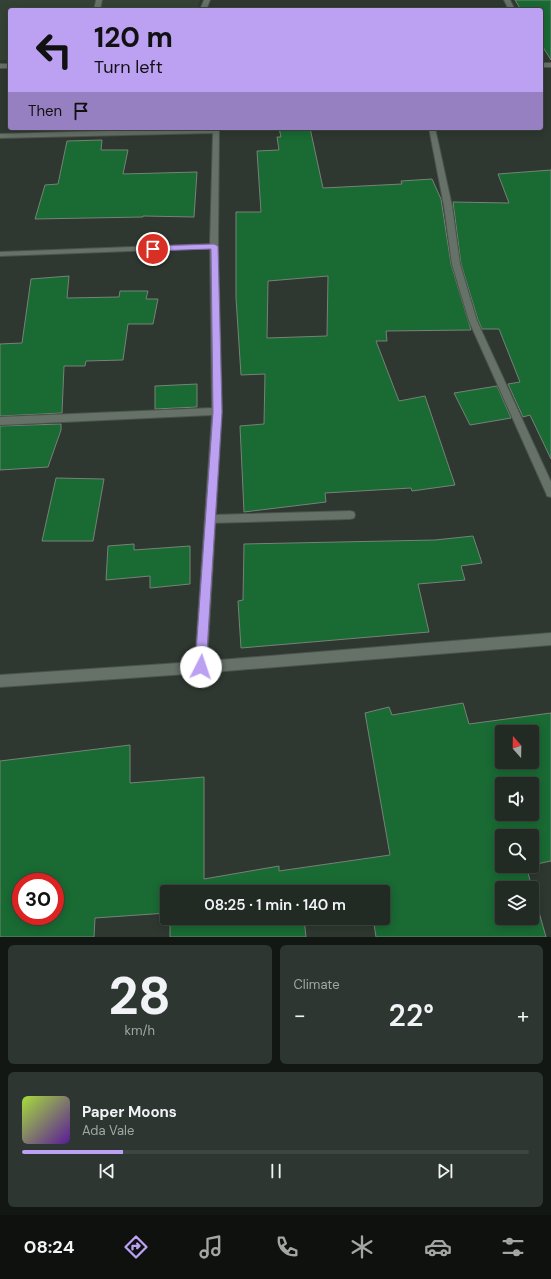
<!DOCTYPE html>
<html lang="en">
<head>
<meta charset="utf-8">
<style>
  :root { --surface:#222a24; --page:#2e3631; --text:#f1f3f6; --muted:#a2a7a6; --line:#3f4641; --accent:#bca0f2 }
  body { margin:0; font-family:"DM Sans",sans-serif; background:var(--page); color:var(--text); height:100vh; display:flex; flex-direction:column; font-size:15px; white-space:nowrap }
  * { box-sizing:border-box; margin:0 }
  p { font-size:13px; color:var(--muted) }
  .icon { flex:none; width:22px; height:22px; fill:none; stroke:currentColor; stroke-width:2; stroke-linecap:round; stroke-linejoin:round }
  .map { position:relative; height:937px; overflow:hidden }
  .details { display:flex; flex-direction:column; gap:8px; padding:8px; background:#131714; flex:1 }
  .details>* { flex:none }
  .top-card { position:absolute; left:8px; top:8px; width:535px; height:122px; border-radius:4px; box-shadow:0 2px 10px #0003,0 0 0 1px var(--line); background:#bca0f2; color:#111; overflow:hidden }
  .needle { width:26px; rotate:340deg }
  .tools { position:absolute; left:495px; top:725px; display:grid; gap:8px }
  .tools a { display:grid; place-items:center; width:44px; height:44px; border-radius:4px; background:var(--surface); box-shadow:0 2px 10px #0003,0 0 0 1px var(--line); font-size:20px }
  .speed { position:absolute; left:12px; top:873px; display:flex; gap:8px; font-size:20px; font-weight:700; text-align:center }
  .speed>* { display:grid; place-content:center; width:52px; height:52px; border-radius:50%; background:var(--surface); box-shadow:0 2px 10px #0003,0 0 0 1px var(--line); line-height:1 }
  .speed .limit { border:6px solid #d22; background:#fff; color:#111 }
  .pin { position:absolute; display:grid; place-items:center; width:34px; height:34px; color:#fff; margin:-17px; border:2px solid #fff; border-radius:50%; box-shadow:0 1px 4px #0007 }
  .me { position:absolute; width:44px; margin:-22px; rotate:4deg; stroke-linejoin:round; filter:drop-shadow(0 0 3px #0008) }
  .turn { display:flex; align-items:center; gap:14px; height:84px; padding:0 20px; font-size:18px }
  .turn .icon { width:52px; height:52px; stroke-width:2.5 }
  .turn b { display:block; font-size:28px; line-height:34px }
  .then { display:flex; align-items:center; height:38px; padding:0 20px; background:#0003; gap:8px; font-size:15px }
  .big { font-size:30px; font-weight:600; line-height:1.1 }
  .details .tile { flex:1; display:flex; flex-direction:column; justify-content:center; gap:6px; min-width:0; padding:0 14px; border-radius:6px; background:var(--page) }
  .details .dial { align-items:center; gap:0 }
  .dial b { font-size:52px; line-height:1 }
  .song { display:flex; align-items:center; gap:12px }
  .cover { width:48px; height:48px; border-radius:6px; background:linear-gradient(135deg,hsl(80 70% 55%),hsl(270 70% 35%)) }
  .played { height:4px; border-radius:2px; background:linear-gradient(90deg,var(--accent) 20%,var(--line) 20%) }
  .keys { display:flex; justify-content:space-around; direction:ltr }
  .heat { display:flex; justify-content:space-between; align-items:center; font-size:22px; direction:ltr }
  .details .tiles { flex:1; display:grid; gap:8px; grid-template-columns:1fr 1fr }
  .tile:last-child { grid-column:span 2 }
  .trip { position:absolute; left:160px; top:885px; width:230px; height:40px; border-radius:4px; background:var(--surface); box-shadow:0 2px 10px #0003,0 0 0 1px var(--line); font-weight:600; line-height:40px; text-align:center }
  .menu { display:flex; height:64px; justify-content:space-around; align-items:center; background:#0e110e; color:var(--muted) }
  .menu .icon { width:28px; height:28px }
  .menu .active { color:var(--accent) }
  .menu b { font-size:18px; color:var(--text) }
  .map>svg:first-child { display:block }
  .built { fill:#334235 }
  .building { fill:#196a33; stroke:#778278; fill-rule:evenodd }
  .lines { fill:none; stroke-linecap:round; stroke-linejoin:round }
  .service-casing { stroke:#4b534d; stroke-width:2 }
  .minor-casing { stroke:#4b534d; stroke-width:2 }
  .tertiary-casing { stroke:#4b534d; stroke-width:2 }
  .service { fill:#667168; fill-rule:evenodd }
  .minor { fill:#667168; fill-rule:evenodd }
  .tertiary { fill:#667168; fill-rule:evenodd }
  .route { fill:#bca0f2; stroke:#7a689d }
</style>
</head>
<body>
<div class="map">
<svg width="551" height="937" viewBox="0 0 551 937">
  <rect width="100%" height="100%" fill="#2e3830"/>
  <!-- built -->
  <path class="built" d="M0 0H200L197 10H10V60H0Z"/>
  <!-- building -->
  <path class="building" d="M515 0H551V60L541 44V10H521Z
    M279 128H310L323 188 402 184 401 181 432 179 441 199 451 264 471 330 386 331 387 341H376L399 401 425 396 455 485 412 491 411 488 325 493 326 502 244 512 240 426 264 424 265 374 241 375 236 298V212H261L257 151 279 150 277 137H281ZM328 276 327 336 267 338 268 281Z
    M102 140 101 150H128L123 174 197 172 194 217 143 216V217L35 219 45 185 58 184 67 141Z
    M551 170V459L530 415 523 417 508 384 520 382 499 329H482L478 320 461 264 453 202 509 203 498 174Z
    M69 276 67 298 119 297 120 291H148L146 299H158L153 324H128L123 360 86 361 85 366H64L62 413 0 416V344L22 343 31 279Z
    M197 384V407L155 409V386Z
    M497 386 511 418 470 425 454 393Z
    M61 424V430L48 467 0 470V426Z
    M56 478 104 479 93 541H42Z
    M473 536 482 563 461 566 465 580 418 584 429 632 241 648 238 601 243 600 244 544 435 540Z
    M134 544V550L190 546V584L150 588V576L106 580 108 546Z
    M463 703 469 724 551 713V861L532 865V836H502V866H526L546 937H376L373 918H383V892H367L366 885 313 892H167V913L95 918 94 937H0V761L130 745V783L204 777V879L279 866V871L390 855 365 713 389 707 392 715ZM502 732H532V762H502ZM502 784H532V814H502ZM21 882H55V916H21ZM502 888H532V918H502Z
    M170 918H304L306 937H170Z"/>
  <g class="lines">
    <defs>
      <path id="service" d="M96 0H102L100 10H94Z
        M350 511 354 512 355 515 354 518 350 519 210 523 206 522 205 519 206 516 210 515Z"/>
      <path id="minor" d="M204 0H210L206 10H200Z
        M504 0H510L515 10H509Z
        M213 128H219L218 246 222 411 207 661 551 633V645L201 673 0 687V675L195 662 212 415 0 425V417L212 408 210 248 0 256V252L210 244 213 133 0 138V134Z
        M429 128H435L452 206 460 264 477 321 551 482V497L547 496 546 493 469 321 452 264 444 206Z"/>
      <path id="tertiary" d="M541 63H551V67H541Z
        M0 64H10V68H0Z"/>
    </defs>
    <!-- service casing -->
    <use href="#service" class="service-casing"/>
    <!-- minor casing -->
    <use href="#minor" class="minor-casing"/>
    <!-- tertiary casing -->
    <use href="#tertiary" class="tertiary-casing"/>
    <!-- service -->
    <use href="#service" class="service"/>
    <!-- minor -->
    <use href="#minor" class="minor"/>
    <!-- tertiary -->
    <use href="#tertiary" class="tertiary"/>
  </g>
  <!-- route -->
  <path class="route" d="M214 244 218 246 222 412 206 667 205 671 201 672 197 671 195 667 213 412 211 249 153 251 149 249 153 246Z"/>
</svg>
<div class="tools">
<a><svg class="needle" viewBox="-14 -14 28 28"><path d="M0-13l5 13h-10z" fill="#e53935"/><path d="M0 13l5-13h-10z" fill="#a2a7a6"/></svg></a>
<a><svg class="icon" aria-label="sound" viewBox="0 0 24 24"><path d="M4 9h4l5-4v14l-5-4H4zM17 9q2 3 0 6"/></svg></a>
<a><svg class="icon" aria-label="search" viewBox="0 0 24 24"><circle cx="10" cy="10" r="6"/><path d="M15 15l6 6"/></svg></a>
<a><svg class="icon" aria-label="layers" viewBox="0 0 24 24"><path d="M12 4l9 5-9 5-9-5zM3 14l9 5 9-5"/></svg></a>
</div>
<div class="speed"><div class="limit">30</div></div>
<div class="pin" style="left:153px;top:249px;background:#d93025"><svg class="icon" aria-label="arrive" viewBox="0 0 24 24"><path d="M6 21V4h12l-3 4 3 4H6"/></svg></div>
<svg class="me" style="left:201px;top:667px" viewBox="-20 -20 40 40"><circle r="19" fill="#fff"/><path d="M0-13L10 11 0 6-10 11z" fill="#bca0f2"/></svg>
<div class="trip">08:25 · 1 min · 140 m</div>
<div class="top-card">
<div class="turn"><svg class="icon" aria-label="left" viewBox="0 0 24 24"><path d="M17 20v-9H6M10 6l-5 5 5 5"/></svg><div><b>120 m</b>Turn left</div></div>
<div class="then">Then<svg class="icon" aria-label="arrive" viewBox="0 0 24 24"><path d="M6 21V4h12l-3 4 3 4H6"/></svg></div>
</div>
</div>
<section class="details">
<div class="tiles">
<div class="tile dial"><b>28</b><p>km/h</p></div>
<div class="tile"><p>Climate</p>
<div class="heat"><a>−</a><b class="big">22°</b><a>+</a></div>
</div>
<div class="tile">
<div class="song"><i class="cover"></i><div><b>Paper Moons</b><p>Ada Vale</p></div></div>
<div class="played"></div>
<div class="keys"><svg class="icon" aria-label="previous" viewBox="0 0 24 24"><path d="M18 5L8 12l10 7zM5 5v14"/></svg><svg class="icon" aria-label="pause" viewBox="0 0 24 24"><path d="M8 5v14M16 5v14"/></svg><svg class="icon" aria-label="next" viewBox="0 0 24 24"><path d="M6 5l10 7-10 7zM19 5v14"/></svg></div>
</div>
</div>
</section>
<nav class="menu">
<b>08:24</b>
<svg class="icon active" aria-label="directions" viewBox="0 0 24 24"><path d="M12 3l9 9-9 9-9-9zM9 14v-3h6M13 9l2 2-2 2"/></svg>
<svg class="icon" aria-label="music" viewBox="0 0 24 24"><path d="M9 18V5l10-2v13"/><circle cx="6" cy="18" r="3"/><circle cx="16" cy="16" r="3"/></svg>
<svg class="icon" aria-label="phone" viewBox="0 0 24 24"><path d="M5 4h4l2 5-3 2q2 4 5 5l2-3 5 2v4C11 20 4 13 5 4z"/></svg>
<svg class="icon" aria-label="climate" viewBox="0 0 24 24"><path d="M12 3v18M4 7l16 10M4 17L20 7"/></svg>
<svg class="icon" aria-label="car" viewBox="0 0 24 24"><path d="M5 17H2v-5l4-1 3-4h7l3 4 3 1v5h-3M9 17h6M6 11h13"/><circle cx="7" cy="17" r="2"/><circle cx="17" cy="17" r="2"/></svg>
<svg class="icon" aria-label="filters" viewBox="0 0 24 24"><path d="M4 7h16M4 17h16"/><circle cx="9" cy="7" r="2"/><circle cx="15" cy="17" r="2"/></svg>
</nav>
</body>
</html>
